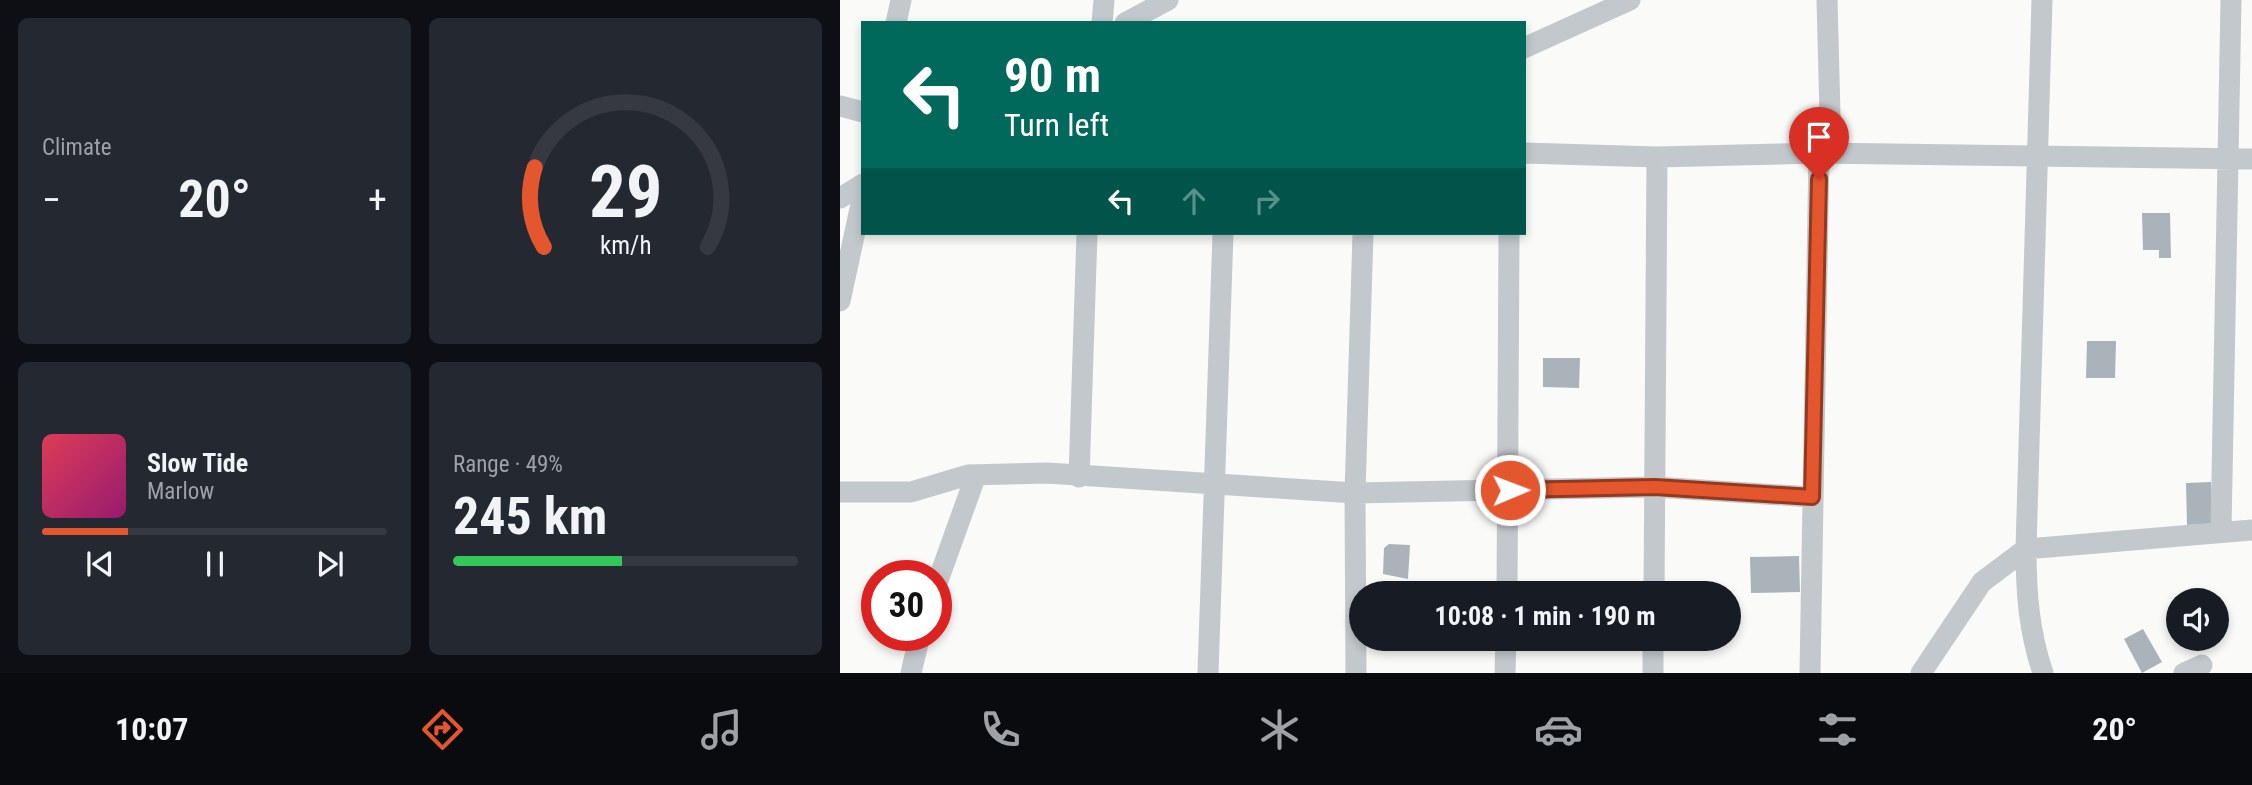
<!DOCTYPE html>
<html lang="en">
<head>
<meta charset="utf-8">
<style>
  :root { --surface:#171b24; --page:#242831; --text:#f1f3f6; --muted:#9ea1a6; --line:#363941; --accent:#e4572e }
  body { margin:0; font-family:"Roboto Condensed",sans-serif; background:var(--page); color:var(--text); height:100vh; display:flex; flex-direction:column; font-size:26px; white-space:nowrap }
  * { box-sizing:border-box; margin:0 }
  p { font-size:23px; color:var(--muted) }
  .icon { flex:none; width:38px; height:38px; fill:none; stroke:currentColor; stroke-width:2; stroke-linecap:round; stroke-linejoin:round }
  .map { position:relative; flex:1; overflow:hidden }
  .side { display:flex; flex-direction:column; gap:18px; padding:18px; background:#0d0f14; width:840px }
  .side>* { flex:none }
  .top-card { position:absolute; left:21px; top:21px; width:665px; height:214px; border-radius:0px; box-shadow:0 4px 10px #0003; background:#00695c; color:#fff; overflow:hidden }
  .fabs { position:absolute; left:1326px; top:588px; display:grid; gap:14px }
  .fabs a { display:grid; place-items:center; width:63px; height:63px; border-radius:50%; background:var(--surface); box-shadow:0 4px 10px #0003; font-size:35px }
  .speed { position:absolute; left:21px; top:560px; display:flex; gap:14px; font-size:35px; font-weight:700; text-align:center }
  .speed>* { display:grid; place-content:center; width:91px; height:91px; border-radius:50%; background:var(--surface); box-shadow:0 4px 10px #0003; line-height:1 }
  .speed .limit { border:10px solid #d22; background:#fff; color:#111 }
  .pin { position:absolute; display:grid; place-items:center; width:60px; height:60px; color:#fff; margin:-72px -30px; border-radius:50% 50% 50% 0; rotate:-45deg; box-shadow:0 0 7px #0007 }
  .pin .icon { rotate:45deg }
  .me { position:absolute; width:77px; margin:-38px; rotate:89deg; stroke-linejoin:round; filter:drop-shadow(0 0 5px #0008) }
  .turn { display:flex; align-items:center; gap:24px; height:147px; padding:0 28px; font-size:32px }
  .turn .icon { width:91px; height:91px; stroke-width:2.5 }
  .turn b { display:block; font-size:49px; line-height:60px }
  .lanes { display:flex; align-items:center; height:66px; padding:0 28px; background:#0003; justify-content:center; gap:35px; direction:ltr }
  .lanes .off { opacity:.35 }
  .big { font-size:52px; font-weight:700; line-height:1.1 }
  .side .widget { flex:1; display:flex; flex-direction:column; justify-content:center; gap:10px; min-width:0; padding:0 24px; border-radius:10px; background:var(--page) }
  .side .dial { align-items:center; gap:0 }
  .dial svg { height:182px; overflow:visible; fill:none; stroke:var(--line); stroke-width:7; stroke-linecap:round; text-anchor:middle }
  .dial text { fill:var(--text); stroke:none }
  .song { display:flex; align-items:center; gap:21px }
  .cover { width:84px; height:84px; border-radius:10px; background:linear-gradient(135deg,hsl(350 70% 55%),hsl(320 70% 35%)) }
  .played { height:7px; border-radius:4px; background:linear-gradient(90deg,var(--accent) 25%,var(--line) 25%) }
  .keys { display:flex; justify-content:space-around; direction:ltr }
  .heat { display:flex; justify-content:space-between; align-items:center; font-size:38px; direction:ltr }
  .charge { height:10px; border-radius:5px; background:linear-gradient(90deg,#34c759 49%,var(--line) 0) }
  .side .tiles { flex:1; display:grid; gap:18px; grid-template-columns:repeat(2,1fr) }
  .trip { position:absolute; left:509px; top:581px; width:392px; height:70px; border-radius:35px; background:var(--surface); box-shadow:0 4px 10px #0003; font-weight:700; line-height:70px; text-align:center }
  .menu { display:flex; height:112px; justify-content:space-around; align-items:center; background:#090b0e; color:var(--muted) }
  .menu .icon { width:49px; height:49px }
  .menu .on { color:var(--accent) }
  .menu b { font-size:32px; color:var(--text) }
  main { display:flex; flex:1; min-height:0 }
  .map>svg:first-child { display:block }
  .building { fill:#aab3b9 }
  .lines { fill:none; stroke-linecap:round; stroke-linejoin:round }
  .minor { stroke:#c3c8cc; stroke-width:21 }
  .route-casing { stroke:#94391e; stroke-width:18 }
  .route { stroke:#e4572e; stroke-width:12 }
</style>
</head>
<body>
<main>
<section class="side">
<div class="tiles">
<div class="widget"><p>Climate</p>
<div class="heat"><a>−</a><b class="big">20°</b><a>+</a></div>
</div>
<div class="widget dial"><svg viewBox="0 0 100 80">
<path d="M14 69A42 42 0 1 1 86 69"/>
<path d="M14 69A42 42 0 0 1 10 34" stroke="#e4572e"/>
<text x="50" y="56" font-size="32" font-weight="700">29</text>
<text x="50" y="72" font-size="11">km/h</text>
</svg></div>
<div class="widget">
<div class="song"><i class="cover"></i><div><b>Slow Tide</b><p>Marlow</p></div></div>
<div class="played"></div>
<div class="keys"><svg class="icon" aria-label="previous" viewBox="0 0 24 24"><path d="M18 5L8 12l10 7zM5 5v14"/></svg><svg class="icon" aria-label="pause" viewBox="0 0 24 24"><path d="M8 5v14M16 5v14"/></svg><svg class="icon" aria-label="next" viewBox="0 0 24 24"><path d="M6 5l10 7-10 7zM19 5v14"/></svg></div>
</div>
<div class="widget"><p>Range · 49%</p><b class="big">245 km</b><div class="charge"></div></div>
</div>
</section>
<div class="map">
<svg width="1412" height="673" viewBox="0 0 1412 673">
  <rect width="100%" height="100%" fill="#fafaf8"/>
  <!-- building -->
  <path class="building" d="M1302 213H1330L1331 258H1319V250H1303Z
    M1247 341H1276L1275 378H1246Z
    M703 358H740L739 388 703 387Z
    M1371 482 1373 524 1347 525 1346 483Z
    M549 544 570 545 568 579 543 574 544 548Z
    M959 556 960 592 911 593 910 557Z
    M1303 629 1322 662 1302 673 1284 639Z"/>
  <g class="lines">
    <!-- minor -->
    <path class="minor" d="M987 0 991 153
      M1202 0 1186 549C1186 592 1189 632 1203 673
      M56 23 61 0
      M262 23 264 0
      M285 23 328 0
      M684 48 790 0
      M0 106 23 112
      M684 153 817 157 979 153 1412 159
      M0 198 23 184
      M0 301 23 195
      M239 477 247 233
      M0 492H71L128 475 207 473 515 493 815 487 972 497
      M1381 531 1391 0
      M96 586 136 475
      M667 593 669 233
      M814 593 817 157
      M71 673 80 635
      M368 673 383 233
      M516 673 515 493 523 233
      M665 673 666 639
      M813 673V639
      M970 673 979 153
      M1081 673 1142 582 1186 549 1412 530
      M1344 673 1362 665"/>
  </g>
  <g class="lines">
    <defs>
      <path id="route" d="M670 490 815 487 972 497 979 179"/>
    </defs>
    <!-- route casing -->
    <use href="#route" class="route-casing"/>
    <!-- route -->
    <use href="#route" class="route"/>
  </g>
</svg>
<div class="fabs">
<a><svg class="icon" aria-label="sound" viewBox="0 0 24 24"><path d="M4 9h4l5-4v14l-5-4H4zM17 9q2 3 0 6"/></svg></a>
</div>
<div class="speed"><div class="limit">30</div></div>
<div class="pin" style="left:979px;top:179px;background:#d93025"><svg class="icon" aria-label="arrive" viewBox="0 0 24 24"><path d="M6 21V4h12l-3 4 3 4H6"/></svg></div>
<svg class="me" style="left:670px;top:490px" viewBox="-20 -20 40 40"><circle r="17" fill="#e4572e" stroke="#fff" stroke-width="3"/><path d="M0-11L8 9 0 5-8 9z" fill="#fff"/></svg>
<div class="trip">10:08 · 1 min · 190 m</div>
<div class="top-card">
<div class="turn"><svg class="icon" aria-label="left" viewBox="0 0 24 24"><path d="M17 20v-9H6M10 6l-5 5 5 5"/></svg><div><b>90 m</b>Turn left</div></div>
<div class="lanes"><svg class="icon" aria-label="left" viewBox="0 0 24 24"><path d="M17 20v-9H6M10 6l-5 5 5 5"/></svg><svg class="icon off" aria-label="ahead" viewBox="0 0 24 24"><path d="M12 20V5M6 11l6-6 6 6"/></svg><svg class="icon off" aria-label="right" viewBox="0 0 24 24"><path d="M7 20v-9h11M14 6l5 5-5 5"/></svg></div>
</div>
</div>
</main>
<nav class="menu">
<b>10:07</b>
<svg class="icon on" aria-label="directions" viewBox="0 0 24 24"><path d="M12 3l9 9-9 9-9-9zM9 14v-3h6M13 9l2 2-2 2"/></svg>
<svg class="icon" aria-label="music" viewBox="0 0 24 24"><path d="M9 18V5l10-2v13"/><circle cx="6" cy="18" r="3"/><circle cx="16" cy="16" r="3"/></svg>
<svg class="icon" aria-label="phone" viewBox="0 0 24 24"><path d="M5 4h4l2 5-3 2q2 4 5 5l2-3 5 2v4C11 20 4 13 5 4z"/></svg>
<svg class="icon" aria-label="climate" viewBox="0 0 24 24"><path d="M12 3v18M4 7l16 10M4 17L20 7"/></svg>
<svg class="icon" aria-label="car" viewBox="0 0 24 24"><path d="M5 17H2v-5l4-1 3-4h7l3 4 3 1v5h-3M9 17h6M6 11h13"/><circle cx="7" cy="17" r="2"/><circle cx="17" cy="17" r="2"/></svg>
<svg class="icon" aria-label="filters" viewBox="0 0 24 24"><path d="M4 7h16M4 17h16"/><circle cx="9" cy="7" r="2"/><circle cx="15" cy="17" r="2"/></svg>
<b>20°</b>
</nav>
</body>
</html>
